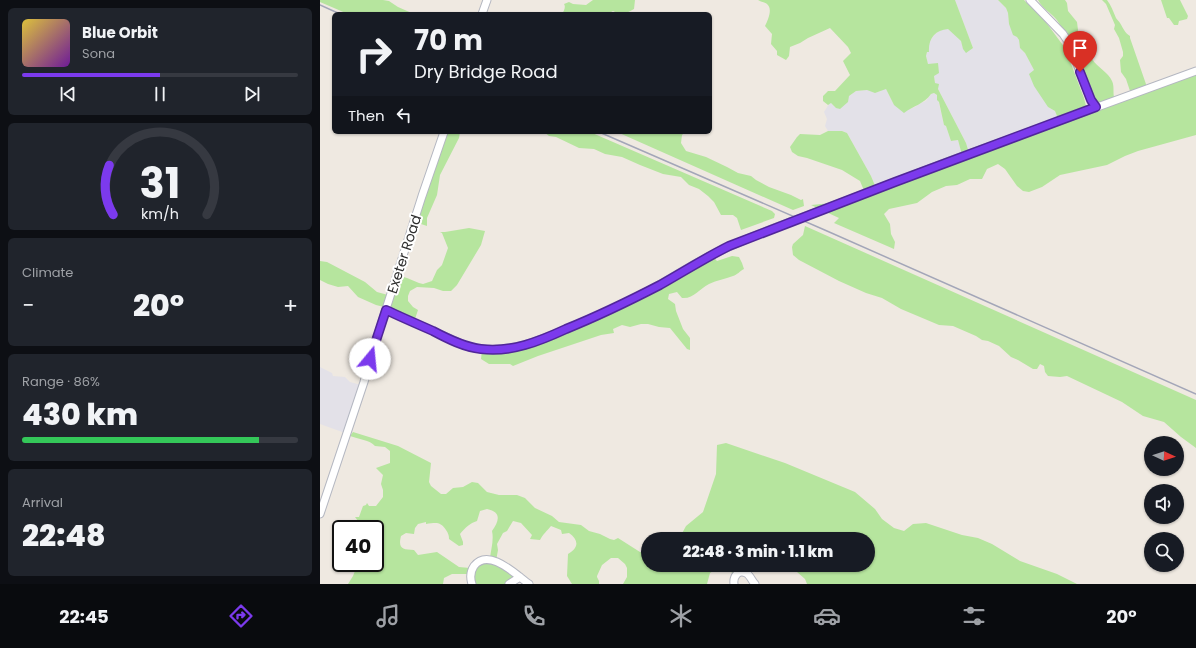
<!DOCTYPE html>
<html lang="en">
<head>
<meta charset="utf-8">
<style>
  :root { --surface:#171b24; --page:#20242c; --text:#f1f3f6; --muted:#9ea1a6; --line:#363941; --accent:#7c3aed }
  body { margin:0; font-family:Poppins,sans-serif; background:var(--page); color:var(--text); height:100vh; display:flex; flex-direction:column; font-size:15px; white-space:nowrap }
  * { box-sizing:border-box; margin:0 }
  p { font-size:13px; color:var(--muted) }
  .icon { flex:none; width:22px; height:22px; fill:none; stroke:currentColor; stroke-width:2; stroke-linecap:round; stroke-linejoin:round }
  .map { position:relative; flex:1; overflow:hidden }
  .details { display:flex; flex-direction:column; gap:8px; padding:8px; background:#0d0f14; width:320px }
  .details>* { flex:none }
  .banner { position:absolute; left:12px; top:12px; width:380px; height:122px; border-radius:6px; box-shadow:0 1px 3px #0004; background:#171b24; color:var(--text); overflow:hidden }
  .needle { width:26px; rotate:93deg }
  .controls { position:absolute; left:824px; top:436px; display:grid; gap:8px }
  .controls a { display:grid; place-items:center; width:40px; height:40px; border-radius:50%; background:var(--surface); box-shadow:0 1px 3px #0004; font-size:20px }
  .speed { position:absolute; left:12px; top:520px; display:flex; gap:8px; font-size:20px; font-weight:700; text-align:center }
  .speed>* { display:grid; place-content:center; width:52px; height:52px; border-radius:50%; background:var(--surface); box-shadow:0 1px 3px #0004; line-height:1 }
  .speed .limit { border:2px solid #111; border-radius:6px; background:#fff; color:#111 }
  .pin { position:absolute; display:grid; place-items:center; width:34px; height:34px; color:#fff; margin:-41px -17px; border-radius:50% 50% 50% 0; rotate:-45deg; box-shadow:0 0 4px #0007 }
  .pin .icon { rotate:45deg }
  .me { position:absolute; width:44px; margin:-22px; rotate:17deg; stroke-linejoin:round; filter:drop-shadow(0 0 3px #0008) }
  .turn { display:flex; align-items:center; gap:14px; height:84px; padding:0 16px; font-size:18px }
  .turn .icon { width:52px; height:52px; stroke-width:2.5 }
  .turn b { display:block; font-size:28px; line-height:34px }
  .then { display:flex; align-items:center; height:38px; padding:0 16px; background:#0003; gap:8px; font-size:15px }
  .big { font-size:30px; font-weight:800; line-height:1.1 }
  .details .card { flex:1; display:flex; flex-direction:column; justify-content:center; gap:6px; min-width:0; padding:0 14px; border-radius:6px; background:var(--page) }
  .details .dial { align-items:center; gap:0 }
  .dial svg { height:104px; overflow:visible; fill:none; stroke:var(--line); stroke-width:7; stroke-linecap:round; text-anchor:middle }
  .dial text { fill:var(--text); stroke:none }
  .song { display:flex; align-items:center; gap:12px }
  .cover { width:48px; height:48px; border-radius:6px; background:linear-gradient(135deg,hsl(50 70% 55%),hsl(280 70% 35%)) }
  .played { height:4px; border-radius:2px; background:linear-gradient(90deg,var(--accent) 50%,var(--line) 50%) }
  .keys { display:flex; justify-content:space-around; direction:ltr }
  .heat { display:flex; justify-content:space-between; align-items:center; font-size:22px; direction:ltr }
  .charge { height:6px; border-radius:3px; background:linear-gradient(90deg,#34c759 86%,var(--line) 0) }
  .trip { position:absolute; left:321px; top:532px; width:234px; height:40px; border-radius:20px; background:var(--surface); box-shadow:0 1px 3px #0004; font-weight:800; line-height:40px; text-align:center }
  .tabs { display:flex; height:64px; justify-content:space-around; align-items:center; background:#090b0e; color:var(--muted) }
  .tabs .icon { width:28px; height:28px }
  .tabs .current { color:var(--accent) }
  .tabs b { font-size:18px; color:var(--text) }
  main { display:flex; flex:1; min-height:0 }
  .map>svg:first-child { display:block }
  .industrial { fill:#e3e1e8 }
  .green { fill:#b6e59e; fill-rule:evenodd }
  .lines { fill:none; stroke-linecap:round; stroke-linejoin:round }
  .minor-casing { stroke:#b4b7c1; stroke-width:9 }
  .minor { stroke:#fff; stroke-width:7 }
  .rail { stroke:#a3a6b8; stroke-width:1.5 }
  .minor-bridge-casing { stroke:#b4b7c1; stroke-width:9; stroke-linecap:butt }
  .minor-bridge { stroke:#fff; stroke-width:7 }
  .route-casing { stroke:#51269a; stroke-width:10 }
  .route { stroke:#7c3aed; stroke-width:7 }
  .labels { text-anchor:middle; stroke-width:4; stroke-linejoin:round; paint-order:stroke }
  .street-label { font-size:14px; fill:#2e2e2e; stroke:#fff }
</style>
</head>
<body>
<main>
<section class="details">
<div class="card">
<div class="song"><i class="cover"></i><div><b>Blue Orbit</b><p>Sona</p></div></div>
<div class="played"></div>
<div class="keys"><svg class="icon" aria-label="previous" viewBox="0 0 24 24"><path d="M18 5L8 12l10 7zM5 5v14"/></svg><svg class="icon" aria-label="pause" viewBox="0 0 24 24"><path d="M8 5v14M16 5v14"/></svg><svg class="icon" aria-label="next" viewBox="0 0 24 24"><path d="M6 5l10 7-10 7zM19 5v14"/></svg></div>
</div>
<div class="card dial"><svg viewBox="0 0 100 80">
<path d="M14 69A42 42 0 1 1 86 69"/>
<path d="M14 69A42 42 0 0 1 11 31" stroke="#7c3aed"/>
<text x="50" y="56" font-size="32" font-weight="700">31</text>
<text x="50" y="72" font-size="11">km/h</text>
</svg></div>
<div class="card"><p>Climate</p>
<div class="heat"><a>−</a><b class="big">20°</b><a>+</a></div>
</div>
<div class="card"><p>Range · 86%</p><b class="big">430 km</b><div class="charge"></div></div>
<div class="card"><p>Arrival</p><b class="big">22:48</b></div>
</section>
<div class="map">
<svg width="876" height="584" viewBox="0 0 876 584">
  <rect width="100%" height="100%" fill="#efe9e1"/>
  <!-- industrial -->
  <path class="industrial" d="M635 0H678L686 8 688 13 689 24 699 40 700 48 705 53 714 70 728 107 735 111 739 121 649 153 646 143 618 89 616 84 615 83 614 76 618 64H608L606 56 610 41 615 34 622 29H628L634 34 641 41 643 48 645 51 653 48Z
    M563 89H566L574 105 587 110 595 107 601 103 606 101 611 94 614 93 617 95 624 125 626 126 631 141 638 140 642 155 556 188 551 176 527 133 522 131H508L505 126 507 119 504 112 509 104 511 103 516 108 529 96 536 91 547 90 559 92Z
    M0 367 12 373 13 376 25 377 30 382 41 385 25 433 0 424Z"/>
  <!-- green -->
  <path class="green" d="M0 0H63L69 1 78 7 94 14H28L0 2Z
    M273 0H315L314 9C305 14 302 16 293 11L287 14H242C244 11 246 7 244 4L249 2 253 4 266 5Z
    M438 0H635L653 48 646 53 643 49 641 41 628 29C615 30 608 39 609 52H607L606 56 608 64 618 63 619 73 614 76 615 83 619 84 618 89 646 143 649 153 739 121 735 111 728 107 714 86 709 74 714 70 705 53 700 48 699 40 697 37 693 35 689 24 688 13 686 8 678 0H704L725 21 745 48 764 98 767 110 778 106 751 38H749L747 32C742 29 740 24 736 19 730 12 722 8 718 0H745L747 3 748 11 757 22 759 38C768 43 767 51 772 59 778 68 788 72 792 81 795 87 792 94 795 100L811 94 806 79 801 72 800 60 803 56V52L799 38 794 29 795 25 786 4 782 0H787C791 5 793 11 796 18 797 20 799 21 800 23 803 28 805 33 810 36V38L827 87 876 71V135L818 151 805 156 787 165 740 175 722 187 709 192 703 191 697 186 685 169 678 164 667 169 662 179H650L637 185 626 186 612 192 597 203 569 209 564 214 570 224 571 234 575 242 574 249 514 223 519 218 491 205 512 203 545 193 540 181 522 170 487 158 478 156 472 152 470 147 477 137 480 134 500 135 508 131H522L527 133 551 176 556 188 642 155 638 140 631 141 626 126 624 125 619 102 617 100V95L614 93 611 94C604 104 593 106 584 113L574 105 566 89 555 93 547 90 536 91 529 96 528 102 520 109 516 108 511 103 508 105 503 101V96L508 91H515L530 75 523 61 531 53 528 47 510 28 488 38 480 43 470 47 469 56 466 60 457 55V51L451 44 452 34 445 26C448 20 453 9 447 4 445 2 441 2 438 0Z
    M841 0H860L868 16 867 19 859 21 858 25H854L849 18H847Z
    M122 132H140L139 138 120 175 117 195 107 218V226L95 222Z
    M224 132H270L452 211 455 214 454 218 421 230 417 218 413 215H401L394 202 388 196 379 189 369 185 361 177 343 174 320 165 302 157 285 154 274 149 259 148 236 137 229 136Z
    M297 132H365L362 135 361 143 366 151 386 157 407 167 418 173 431 176 436 180 449 187 471 195 481 200 483 199 484 206 473 210Z
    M485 226 876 400V448L861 437 844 422 823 416 802 402 747 376 740 377 728 376 725 372 724 366 720 364 717 369H713L698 360 691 357 679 346 668 341 662 340 656 336 633 326 619 325 581 309 562 298 546 293 519 281 479 260 473 255 472 247 473 244 483 235Z
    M149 228 165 231 161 245 137 285 131 291H123L114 288 97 287 90 291 88 296V301L93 307 98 310 94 322 64 307 56 305 38 297 28 286 18 287 8 284 0 280V261L7 262 45 282 57 292 68 295 77 275 87 278 99 283 103 284 112 281 117 270 122 265 128 248 122 233 120 232H125Z
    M387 252H389L397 261 412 256 419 257 422 263 424 269C420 271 417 275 413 276 405 279 397 280 389 284 379 289 374 299 362 298L357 292 349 294 348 299 355 304 356 311 363 329 370 338V350L367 349 350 328 339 327 328 324H321L310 327 302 325 293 329 294 333 281 335 218 356 193 366 190 364H169L161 359 162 350 205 345 279 316 373 263Z
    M33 432 78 446 111 463 109 482 111 486 121 494H126L133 488 143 487 152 482 158 483 167 492 179 495H197L205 498 215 508 232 516 239 522 261 525 269 531 280 534 290 539 294 540 298 538 320 552 328 553V565H413L414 574 408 570 403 568 400 571H393L390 573 387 584H303L307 577V568L305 564 298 558H291L282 565 277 576V577L279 581V584H252L247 576 248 554C259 548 259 540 249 533L242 534 241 530 231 526C227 531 223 534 220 540L210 539 212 535 201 523 193 521 187 531 183 533 177 544 178 550 176 561 197 578 189 584H150L149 574H132L124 578 123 584H28L33 576 38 563H55V529H39L38 521 35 517H39L43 506 46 505 47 503 49 506H56L63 497V490L61 484 63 475 56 468 70 463V451L65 447 55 446C50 440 38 439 30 436ZM167 509C182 512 179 521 172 531 174 540 171 549 170 558L150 568 139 567 117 552 98 555 94 550C82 550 78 548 81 536L86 533 94 534 95 528 98 524 106 522V524C116 523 120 521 126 530 128 533 129 535 129 539L139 546 143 545V542L140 534C145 528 150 523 157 521L160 511Z
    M406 443 465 463 535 492 555 509 562 519 574 528 584 531 593 524 606 523 642 535 658 538 672 544 700 561 737 574 757 584H487L485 579 469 565H548V539H359L366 526 383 512 396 474 397 445Z"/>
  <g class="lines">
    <defs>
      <path id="minor" d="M710 0 743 34 749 43 771 100 776 107
        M162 14 167 0
        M494 213 635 159 876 71
        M66 310 149 347C187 355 216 342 251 327 281 315 310 301 339 285 355 276 370 266 386 258 413 243 442 233 470 222
        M0 514 44 382 53 350 102 196 124 132
        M152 584C150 578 150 572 154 566 169 547 196 575 209 584
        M189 584 200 577
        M414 584C413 577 418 569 426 573 430 575 432 581 435 584"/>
    </defs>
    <!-- minor casing -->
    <use href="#minor" class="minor-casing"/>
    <!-- minor -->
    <use href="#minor" class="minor"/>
    <!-- rail -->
    <path class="rail" d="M0 5 20 14
      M279 132 507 231 876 394"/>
    <defs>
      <path id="minor-bridge" d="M470 222 494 213"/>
    </defs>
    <!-- minor-bridge casing -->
    <use href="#minor-bridge" class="minor-bridge-casing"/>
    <!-- minor-bridge -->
    <use href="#minor-bridge" class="minor-bridge"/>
  </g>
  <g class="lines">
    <defs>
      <path id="route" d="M50 359 66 310C81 317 97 324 113 331 128 339 144 347 161 349 191 353 220 341 246 329 278 316 309 301 340 285 363 272 385 258 409 246L575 182 776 107 771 100 760 72"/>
    </defs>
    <!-- route casing -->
    <use href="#route" class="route-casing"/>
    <!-- route -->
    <use href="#route" class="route"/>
  </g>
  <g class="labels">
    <!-- street labels -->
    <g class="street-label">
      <text transform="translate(84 254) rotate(-72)" y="5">Exeter Road</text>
    </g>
  </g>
</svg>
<div class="controls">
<a><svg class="needle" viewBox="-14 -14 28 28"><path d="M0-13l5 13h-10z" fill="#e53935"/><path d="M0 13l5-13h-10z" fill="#9ea1a6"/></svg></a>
<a><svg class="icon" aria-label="sound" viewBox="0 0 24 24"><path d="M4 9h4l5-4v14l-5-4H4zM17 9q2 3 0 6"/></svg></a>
<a><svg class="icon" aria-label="search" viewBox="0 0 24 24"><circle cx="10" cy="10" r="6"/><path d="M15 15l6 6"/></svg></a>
</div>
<div class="speed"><div class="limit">40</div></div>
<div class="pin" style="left:760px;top:72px;background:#d93025"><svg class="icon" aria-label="arrive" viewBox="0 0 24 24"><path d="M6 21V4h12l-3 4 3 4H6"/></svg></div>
<svg class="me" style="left:50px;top:359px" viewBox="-20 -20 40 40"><circle r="19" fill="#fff"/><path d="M0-13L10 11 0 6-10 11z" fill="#7c3aed"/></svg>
<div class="trip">22:48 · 3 min · 1.1 km</div>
<div class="banner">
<div class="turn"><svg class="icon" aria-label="right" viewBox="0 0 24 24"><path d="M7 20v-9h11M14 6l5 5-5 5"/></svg><div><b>70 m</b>Dry Bridge Road</div></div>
<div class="then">Then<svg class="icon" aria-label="left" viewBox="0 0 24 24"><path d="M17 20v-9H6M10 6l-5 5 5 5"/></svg></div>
</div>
</div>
</main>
<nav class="tabs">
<b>22:45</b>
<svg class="icon current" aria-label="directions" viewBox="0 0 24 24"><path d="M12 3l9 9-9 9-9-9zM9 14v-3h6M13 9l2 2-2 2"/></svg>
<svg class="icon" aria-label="music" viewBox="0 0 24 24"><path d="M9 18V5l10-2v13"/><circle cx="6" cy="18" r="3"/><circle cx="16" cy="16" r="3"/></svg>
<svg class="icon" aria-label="phone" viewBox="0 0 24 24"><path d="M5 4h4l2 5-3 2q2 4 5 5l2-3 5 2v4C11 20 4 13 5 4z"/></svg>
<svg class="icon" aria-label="climate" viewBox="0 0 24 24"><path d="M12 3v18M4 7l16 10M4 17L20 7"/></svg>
<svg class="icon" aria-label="car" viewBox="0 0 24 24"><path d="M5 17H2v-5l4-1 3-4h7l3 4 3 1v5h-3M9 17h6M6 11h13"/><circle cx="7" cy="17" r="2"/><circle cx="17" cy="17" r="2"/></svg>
<svg class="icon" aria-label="filters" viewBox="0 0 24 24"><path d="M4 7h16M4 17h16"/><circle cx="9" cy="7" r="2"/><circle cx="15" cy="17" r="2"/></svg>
<b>20°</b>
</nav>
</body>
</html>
